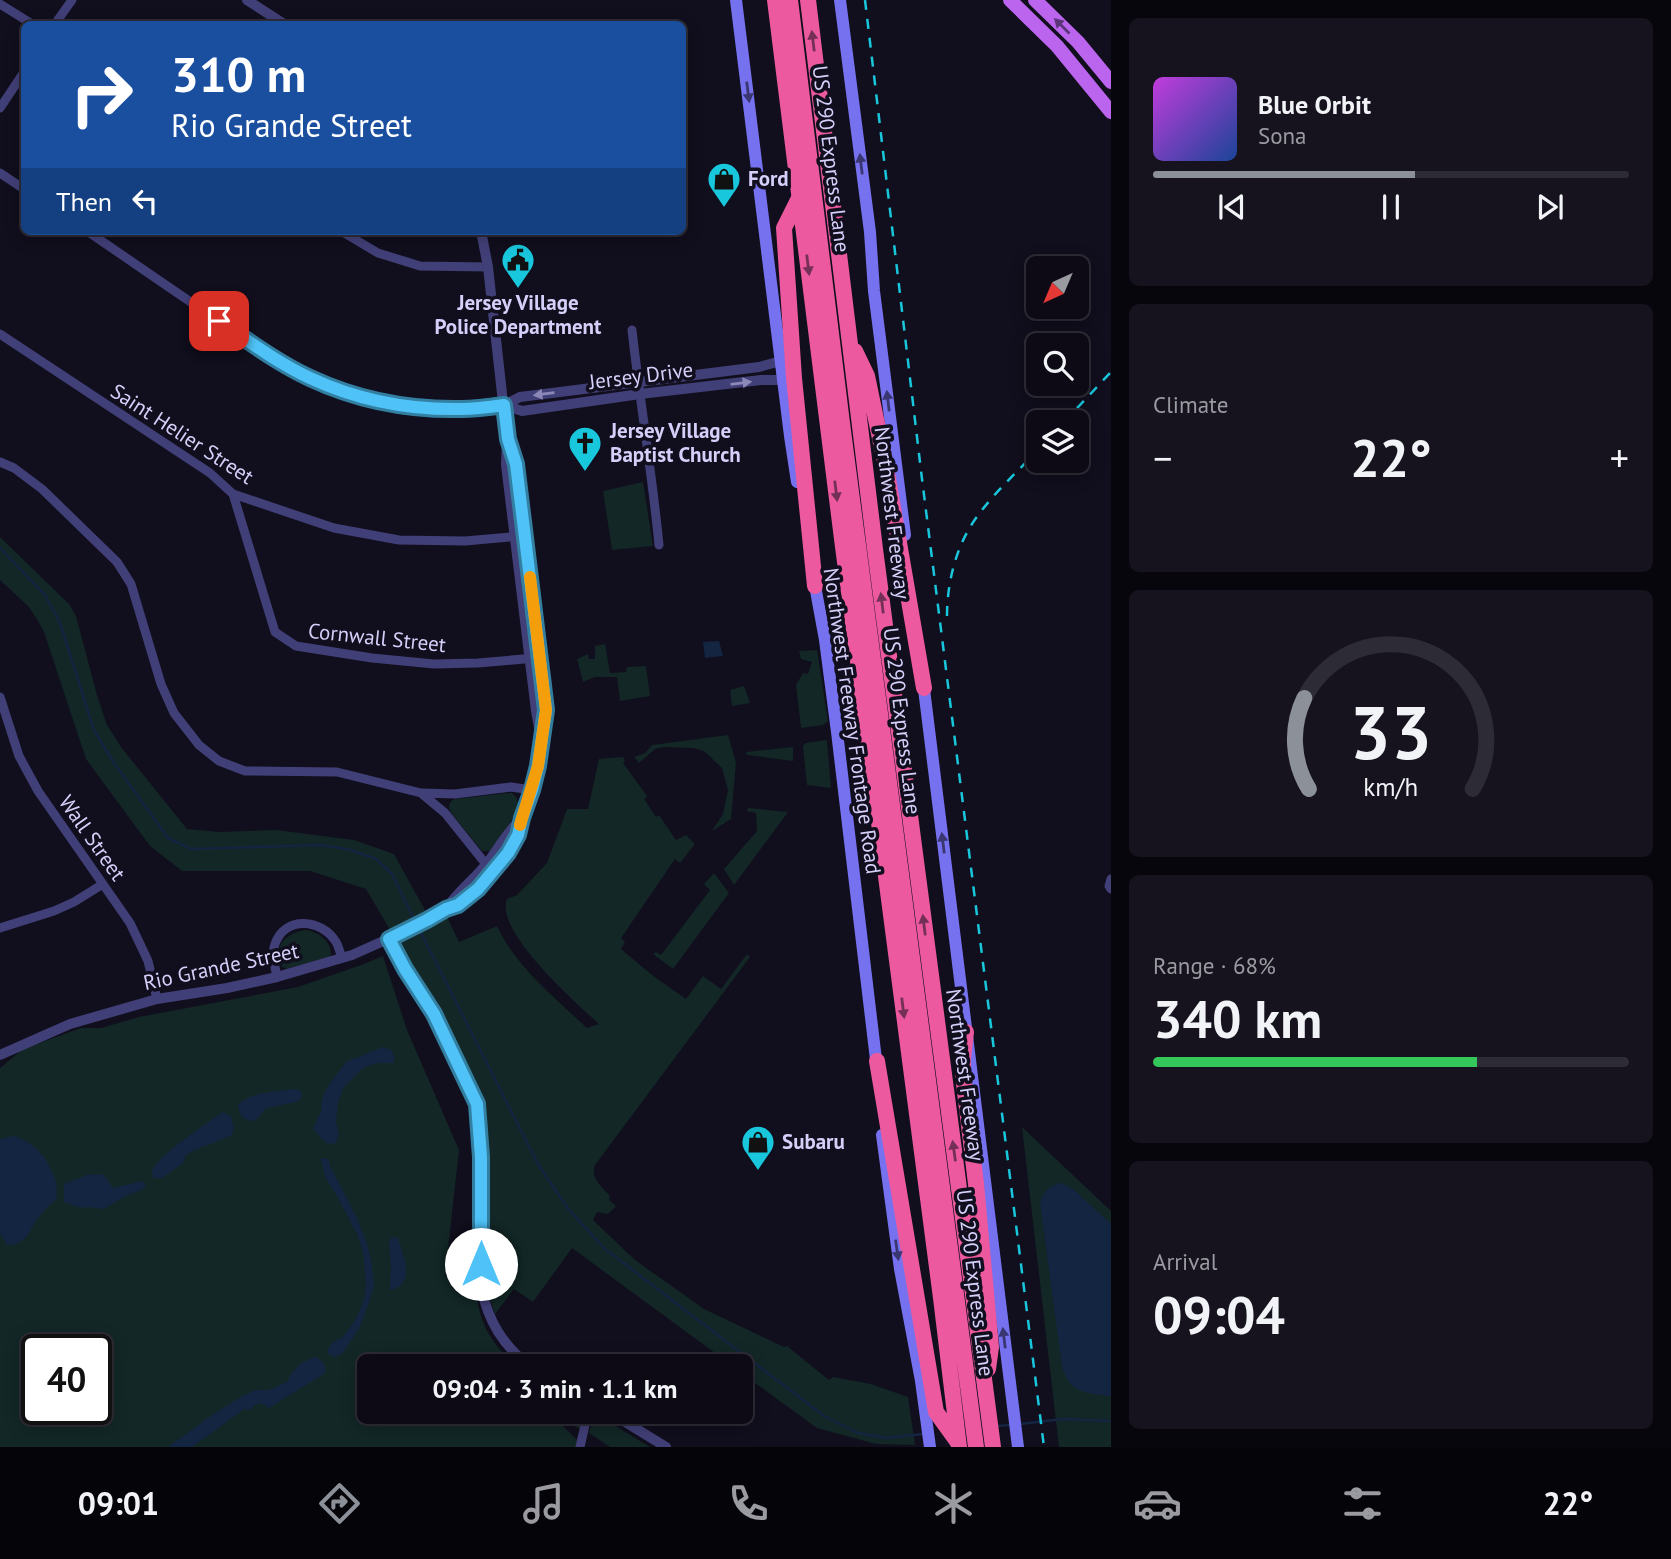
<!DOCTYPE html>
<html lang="en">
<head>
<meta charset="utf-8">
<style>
  :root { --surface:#0d0a16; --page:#16131f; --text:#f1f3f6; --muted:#9a9aa1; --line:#2d2b35; --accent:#8c9099 }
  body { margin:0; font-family:"PT Sans",sans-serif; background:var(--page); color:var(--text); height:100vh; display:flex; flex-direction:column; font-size:26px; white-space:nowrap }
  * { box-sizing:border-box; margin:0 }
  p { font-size:23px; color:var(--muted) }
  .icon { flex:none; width:38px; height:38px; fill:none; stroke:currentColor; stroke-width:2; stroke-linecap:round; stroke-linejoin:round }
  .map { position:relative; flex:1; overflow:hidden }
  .side { display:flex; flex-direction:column; gap:18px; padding:18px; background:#07060c; width:560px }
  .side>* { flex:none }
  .banner { position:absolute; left:21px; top:21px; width:665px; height:214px; border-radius:10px; box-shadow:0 4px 18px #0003,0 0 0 2px var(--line); background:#1a4fa0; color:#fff; overflow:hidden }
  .needle { width:46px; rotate:224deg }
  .controls { position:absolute; left:1026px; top:256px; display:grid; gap:14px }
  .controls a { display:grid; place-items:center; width:63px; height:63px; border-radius:10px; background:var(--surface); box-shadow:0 4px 18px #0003,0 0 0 2px var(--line); font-size:35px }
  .speed { position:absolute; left:21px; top:1334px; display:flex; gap:14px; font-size:35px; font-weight:700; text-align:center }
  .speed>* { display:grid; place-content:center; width:91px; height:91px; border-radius:50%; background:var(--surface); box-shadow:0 4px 18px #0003,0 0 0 2px var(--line); line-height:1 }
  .speed .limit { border:4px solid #111; border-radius:10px; background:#fff; color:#111 }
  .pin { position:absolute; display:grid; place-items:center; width:60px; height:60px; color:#fff; margin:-30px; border-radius:14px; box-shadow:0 4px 10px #0006 }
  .me { position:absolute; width:77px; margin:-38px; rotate:0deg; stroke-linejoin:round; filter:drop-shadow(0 0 5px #0008) }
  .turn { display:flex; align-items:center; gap:24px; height:147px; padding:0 35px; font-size:32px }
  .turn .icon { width:91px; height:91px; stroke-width:2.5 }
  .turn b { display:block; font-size:49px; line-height:60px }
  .then { display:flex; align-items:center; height:66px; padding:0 35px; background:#0003; gap:14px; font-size:26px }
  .big { font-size:52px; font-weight:600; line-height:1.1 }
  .side .tile { flex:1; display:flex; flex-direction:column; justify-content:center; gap:10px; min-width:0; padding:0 24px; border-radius:10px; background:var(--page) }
  .side .dial { align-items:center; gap:0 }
  .dial svg { height:182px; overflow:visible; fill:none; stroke:var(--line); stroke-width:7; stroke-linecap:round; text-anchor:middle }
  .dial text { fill:var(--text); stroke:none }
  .song { display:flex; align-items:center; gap:21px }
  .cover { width:84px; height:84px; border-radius:10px; background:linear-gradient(135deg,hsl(290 70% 55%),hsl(220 70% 35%)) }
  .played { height:7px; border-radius:4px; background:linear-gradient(90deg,var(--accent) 55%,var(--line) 55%) }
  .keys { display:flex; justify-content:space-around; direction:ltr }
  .heat { display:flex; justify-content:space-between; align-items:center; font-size:38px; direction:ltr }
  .charge { height:10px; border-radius:5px; background:linear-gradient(90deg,#34c759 68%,var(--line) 0) }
  .trip { position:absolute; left:357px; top:1354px; width:396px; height:70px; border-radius:10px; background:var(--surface); box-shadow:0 4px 18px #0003,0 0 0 2px var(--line); font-weight:600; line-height:70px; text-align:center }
  .menu { display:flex; height:112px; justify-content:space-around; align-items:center; background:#050409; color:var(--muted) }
  .menu .icon { width:49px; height:49px }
  .menu .on { color:var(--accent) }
  .menu b { font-size:32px; color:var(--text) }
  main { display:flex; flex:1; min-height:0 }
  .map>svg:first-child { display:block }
  .green { fill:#122726; fill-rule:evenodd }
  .water { fill:#142542 }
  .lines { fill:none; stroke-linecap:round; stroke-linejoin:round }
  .stream { stroke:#142542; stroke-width:2.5 }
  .minor { stroke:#413f77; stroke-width:9 }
  .tertiary { stroke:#413f77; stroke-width:10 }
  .secondary { stroke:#7672ef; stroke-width:12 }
  .primary { stroke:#bb64ed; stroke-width:14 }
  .motorway { stroke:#ec599e; stroke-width:16 }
  .rail { stroke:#19c7dc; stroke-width:2.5; stroke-dasharray:10 9; stroke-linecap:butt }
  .oneway { fill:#5d357b }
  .oneway2 { fill:#743057 }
  .oneway3 { fill:#393671 }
  .oneway4 { fill:#8b88b8 }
  .route-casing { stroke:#337fa1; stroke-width:18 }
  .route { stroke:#4fc3f7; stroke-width:12 }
  .slow { stroke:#f59e0b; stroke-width:12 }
  .labels { text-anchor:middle; stroke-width:7; stroke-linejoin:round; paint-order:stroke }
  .street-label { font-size:21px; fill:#d5d0fa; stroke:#110e1d }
  .poi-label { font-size:21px; font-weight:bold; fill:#d5d0fa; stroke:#110e1d; text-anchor:start }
</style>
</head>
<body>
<main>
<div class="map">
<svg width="1111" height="1447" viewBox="0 0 1111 1447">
  <rect width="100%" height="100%" fill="#110e1d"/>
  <!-- green -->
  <path class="green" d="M643 482 653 546 612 550 603 491Z
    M0 537 69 604 76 616 97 695 107 725 121 747 187 829 219 832 276 830 354 840 394 854 426 912 390 930 366 889 310 871H182L150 846 86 759 44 632 38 621 29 607 0 580Z
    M605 644 610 673 626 672 627 667 646 666 650 696 620 701 617 677H595L583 682 577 659 588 654 589 659H595V646Z
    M817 650 828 721 823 725 801 728 796 685 803 673 808 674 812 662 801 659 799 651Z
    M744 686 750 703 732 706 730 690Z
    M728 735 736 763 731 819 712 831 723 814 728 790 722 768 704 751 693 748 664 747 655 749 639 763 634 757 645 753 652 745Z
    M827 740 831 788 807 785 803 746 806 743Z
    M793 747V761L747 755 746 752Z
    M623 757 625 760 623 763 647 796 644 799 656 817 659 815 676 840 686 835 695 844 680 863 675 859 621 938 625 942 621 949 652 975 686 999 703 976 721 989 747 954 750 957 595 1165C590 1178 602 1187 610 1196L609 1200 616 1206 608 1214 597 1212 593 1220 635 1260 704 1309 784 1347 787 1346 829 1380 833 1377 871 1384 908 1397 915 1445 876 1444 817 1428 740 1372V1367H734L572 1248 533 1302 514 1289 495 1314C488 1294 479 1268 491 1249L490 1240 487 1241 485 1240 486 1128 482 1108 478 1091 447 1029 400 949V943L403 939 447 917 459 942 497 926C517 968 553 996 587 1028L599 1024C576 1003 494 931 507 899L517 895 547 863 567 809H588L599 759Z
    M508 793H512C516 797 518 798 518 804 517 816 499 841 491 851H482L451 813C448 807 448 802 455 799Z
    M748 808 788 812 734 885 724 869 757 831 756 813 747 811Z
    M714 873 729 893 673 969 653 954 656 952 661 955 710 890 704 884Z
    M307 930C320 933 331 941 331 955L329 957 287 969 282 967C272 946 286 932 307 930Z
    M383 956 407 1030 459 1150 445 1277 475 1237 476 1258 471 1265V1272L476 1275C476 1318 486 1338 517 1367H369V1412H584L580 1429 551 1414 584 1447H0V1068L23 1049 81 1028H101L139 1017 298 987 361 965ZM37 1349H96V1409H37Z
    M1022 1127 1111 1211V1447H1059Z
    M597 1415 598 1417 604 1419 650 1447H610L589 1433 593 1419Z"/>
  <!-- water -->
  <path class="water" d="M719 641 723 656 705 658 703 642Z
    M383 1047 391 1050 395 1057 393 1063H378L364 1067 343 1088 338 1102 336 1122 339 1134 336 1144 326 1143 313 1129 321 1111 322 1099 328 1086 346 1062Z
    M292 1089 298 1090 302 1093 301 1099 296 1102 266 1108 258 1118 251 1121C242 1119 239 1114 238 1105 252 1091 274 1093 292 1089Z
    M223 1112 231 1116 234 1129 231 1136 192 1151 186 1155 183 1163 162 1178H153C153 1176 152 1174 152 1172 155 1157 209 1122 223 1112Z
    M14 1136C35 1142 50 1161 56 1182 57 1187 56 1194 57 1199 49 1205 41 1213 36 1221 27 1234 26 1245 7 1245L0 1233V1139Z
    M321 1158 329 1159V1164L356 1216 367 1244 371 1259 374 1287 360 1327 342 1354 334 1357 327 1353 329 1347 334 1341 342 1338 356 1319 364 1300 366 1283 363 1252 357 1234 336 1194 325 1177Z
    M98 1174 104 1175 113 1188 142 1181 146 1184 143 1189 126 1196 104 1209 89 1207 81 1208 64 1202V1184L87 1175Z
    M1061 1183 1073 1189 1111 1224V1396C1085 1393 1070 1394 1062 1366L1040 1203C1044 1191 1048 1186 1061 1183Z
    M392 1237 398 1238C403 1255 417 1285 390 1290L391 1265 389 1242Z
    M316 1357C323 1361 326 1365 325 1373L269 1408 261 1403 254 1405 251 1410 244 1409 192 1447H168L212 1415 241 1397 255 1390H269L287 1382C294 1368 301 1361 316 1357Z"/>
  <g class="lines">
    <!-- stream -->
    <path class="stream" d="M0 548 45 595 60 623 94 730 112 760 168 838 191 849 322 845 351 850 376 859 392 874 415 921
      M418 927 538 1164 569 1210 605 1249 824 1416 858 1433 886 1438 923 1434
      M1020 1424 1063 1419 1111 1421
      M996 1426 1010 1425"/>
    <!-- minor -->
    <path class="minor" d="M0 4 32 24
      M55 24 72 0
      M0 108 24 72
      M0 173 24 189
      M87 231C134 263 181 296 228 327 270 355 312 384 360 397 410 410 453 410 504 405
      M341 231 378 253 420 266 488 267
      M632 330C640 402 652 473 659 545
      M0 334 210 473 233 494 334 528 399 540 465 541 520 536
      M0 462 14 468 42 489 117 562 131 584 161 684 174 713 199 745 219 761 245 771 337 772 421 793 445 813 489 868
      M233 494 275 632 296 646 372 658 434 664 478 663 535 658
      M0 697 19 756 38 791 130 923 148 961 157 999
      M422 793 455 794 511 787 532 790
      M1111 879 1109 886 1111 889
      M0 928 54 911 74 902 103 884
      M277 977C275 967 271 953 275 944 285 915 322 919 336 942 339 947 340 953 342 958
      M580 1447 588 1412"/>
    <!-- tertiary -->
    <path class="tertiary" d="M247 0 284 24
      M481 231 488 267 507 439 506 465 536 711 540 733
      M504 405 522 411 640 394 761 380H783
      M504 405 520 397 759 367 781 361
      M446 909C458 891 475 879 488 862 499 847 508 831 522 818
      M389 939 405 969 434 1014 477 1104 481 1141 482 1173 481 1287C488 1321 503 1346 531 1367
      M0 1055 70 1024 157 999 227 988 277 977 352 955 408 930 446 909 458 905 478 889 493 872 508 853 518 836 522 818 532 790 538 766 546 710 516 464 507 439
      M609 1412 666 1447"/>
    <!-- secondary -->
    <path class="secondary" d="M736 0 790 436 797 482
      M840 0 870 232 874 291 905 535
      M814 580 825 640 837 732 877 1068
      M923 681 1018 1447
      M882 1135 900 1269 921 1381 930 1447"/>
    <!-- primary -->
    <path class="primary" d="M1010 0 1057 46 1111 112
      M1035 0 1078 42 1111 82"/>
    <!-- motorway -->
    <path class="motorway" d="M775 0 842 539 941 1298 959 1447
      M790 0 842 423 976 1447
      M808 0 875 549 993 1447
      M799 198 784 228 794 378 815 586
      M855 351 867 376 886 467 924 688
      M966 1032 963 1058V1075L976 1184 991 1347 988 1369
      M877 1061 936 1412 957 1441"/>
    <!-- rail -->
    <path class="rail" d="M865 0 922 479 1044 1447
      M1064 422 1111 372
      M947 616C947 581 957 542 979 514 996 491 1018 471 1038 450"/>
  </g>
  <!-- one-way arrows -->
  <defs><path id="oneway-solid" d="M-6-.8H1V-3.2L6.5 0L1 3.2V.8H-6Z" transform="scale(1.75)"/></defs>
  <use class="oneway" href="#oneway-solid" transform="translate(1062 26) rotate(-135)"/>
  <g class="oneway2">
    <use href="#oneway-solid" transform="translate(813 41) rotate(-97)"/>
    <use href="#oneway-solid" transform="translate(808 265) rotate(83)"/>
    <use href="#oneway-solid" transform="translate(836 491) rotate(83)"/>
    <use href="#oneway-solid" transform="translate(882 603) rotate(-97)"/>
    <use href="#oneway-solid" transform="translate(924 925) rotate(-97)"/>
    <use href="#oneway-solid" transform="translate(903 1008) rotate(83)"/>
    <use href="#oneway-solid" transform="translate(954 1151) rotate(-98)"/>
  </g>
  <g class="oneway3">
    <use href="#oneway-solid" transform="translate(748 92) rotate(83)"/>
    <use href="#oneway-solid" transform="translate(861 164) rotate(-97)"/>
    <use href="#oneway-solid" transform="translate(888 401) rotate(-97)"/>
    <use href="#oneway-solid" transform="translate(943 843) rotate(-97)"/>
    <use href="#oneway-solid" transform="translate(897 1250) rotate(82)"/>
    <use href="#oneway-solid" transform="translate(1004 1338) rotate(-97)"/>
  </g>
  <g class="oneway4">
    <use href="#oneway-solid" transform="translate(741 383) rotate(-7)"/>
    <use href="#oneway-solid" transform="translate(544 394) rotate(173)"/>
  </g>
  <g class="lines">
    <defs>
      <path id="route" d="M219 321C248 341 278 363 310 378 357 400 409 410 461 409 475 409 490 407 504 405L508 439 516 464 546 710 538 766 532 790 522 818 518 835 508 853 478 889 458 905 446 909 427 920 389 939 405 969 434 1014 477 1104 481 1157V1264"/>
    </defs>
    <!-- route casing -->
    <use href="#route" class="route-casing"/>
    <!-- route -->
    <use href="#route" class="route"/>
    <!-- slow -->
    <path class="slow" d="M520 825 538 766 546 710 530 577"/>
  </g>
  <!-- icons -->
  <defs>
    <symbol id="shop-pin" viewBox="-11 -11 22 30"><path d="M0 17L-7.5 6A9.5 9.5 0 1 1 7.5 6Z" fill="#19c7dc" stroke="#110e1d"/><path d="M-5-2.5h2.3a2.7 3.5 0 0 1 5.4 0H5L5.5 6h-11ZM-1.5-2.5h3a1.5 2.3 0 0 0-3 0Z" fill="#111"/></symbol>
    <symbol id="civic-pin" viewBox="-11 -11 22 30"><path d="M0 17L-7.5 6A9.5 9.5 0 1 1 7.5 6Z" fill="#19c7dc" stroke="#110e1d"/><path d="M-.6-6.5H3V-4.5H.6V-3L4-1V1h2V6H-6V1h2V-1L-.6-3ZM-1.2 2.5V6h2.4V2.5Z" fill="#111"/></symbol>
    <symbol id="church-pin" viewBox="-11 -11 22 30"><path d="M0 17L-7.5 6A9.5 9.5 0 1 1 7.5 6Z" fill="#19c7dc" stroke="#110e1d"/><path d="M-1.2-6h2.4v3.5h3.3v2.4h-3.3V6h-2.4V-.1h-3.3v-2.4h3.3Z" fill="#111"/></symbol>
  </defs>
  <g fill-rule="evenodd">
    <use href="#shop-pin" x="705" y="160" width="38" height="52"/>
    <use href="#civic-pin" x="499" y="241" width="38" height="52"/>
    <use href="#church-pin" x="566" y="424" width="38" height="52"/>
    <use href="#shop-pin" x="739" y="1123" width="38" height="52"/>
  </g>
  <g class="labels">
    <!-- street labels -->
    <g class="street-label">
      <text transform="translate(831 159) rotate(83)" y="7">US 290 Express Lane</text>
      <text transform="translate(641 376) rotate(-7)" y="7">Jersey Drive</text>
      <text transform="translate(182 434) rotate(33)" y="7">Saint Helier Street</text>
      <text transform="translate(892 513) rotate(83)" y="7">Northwest Freeway</text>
      <text transform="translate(377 638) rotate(6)" y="7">Cornwall Street</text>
      <text transform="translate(852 721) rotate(82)" y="7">Northwest Freeway Frontage Road</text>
      <text transform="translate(902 721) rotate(83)" y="7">US 290 Express Lane</text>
      <text transform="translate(92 838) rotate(55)" y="7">Wall Street</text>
      <text transform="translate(221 967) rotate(-12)" y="7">Rio Grande Street</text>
      <text transform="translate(965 1075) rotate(82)" y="7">Northwest Freeway</text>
      <text transform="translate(975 1283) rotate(83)" y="7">US 290 Express Lane</text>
    </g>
    <!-- poi labels -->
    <g class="poi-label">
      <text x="748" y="186">Ford</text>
      <text x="518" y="310" text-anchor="middle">Jersey Village<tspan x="518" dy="24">Police Department</tspan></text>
      <text x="610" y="438">Jersey Village<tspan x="610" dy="24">Baptist Church</tspan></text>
      <text x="782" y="1149">Subaru</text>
    </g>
  </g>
</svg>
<div class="controls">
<a><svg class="needle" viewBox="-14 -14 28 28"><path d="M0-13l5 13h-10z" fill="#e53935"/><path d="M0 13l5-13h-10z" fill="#9a9aa1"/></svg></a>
<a><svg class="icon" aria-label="search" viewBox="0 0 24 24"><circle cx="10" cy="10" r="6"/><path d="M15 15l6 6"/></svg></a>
<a><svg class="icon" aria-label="layers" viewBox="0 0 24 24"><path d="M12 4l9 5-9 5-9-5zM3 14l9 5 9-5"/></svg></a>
</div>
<div class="speed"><div class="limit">40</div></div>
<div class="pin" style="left:219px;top:321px;background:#d93025"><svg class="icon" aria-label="arrive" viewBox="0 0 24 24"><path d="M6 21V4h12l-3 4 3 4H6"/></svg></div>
<svg class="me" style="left:481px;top:1264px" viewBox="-20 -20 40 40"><circle r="19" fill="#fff"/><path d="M0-13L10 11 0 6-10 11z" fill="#4fc3f7"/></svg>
<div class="trip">09:04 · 3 min · 1.1 km</div>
<div class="banner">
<div class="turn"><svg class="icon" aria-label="right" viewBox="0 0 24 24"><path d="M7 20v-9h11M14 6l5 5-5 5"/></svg><div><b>310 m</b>Rio Grande Street</div></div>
<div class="then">Then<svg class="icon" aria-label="left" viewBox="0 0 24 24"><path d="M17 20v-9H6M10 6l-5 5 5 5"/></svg></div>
</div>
</div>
<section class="side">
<div class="tile">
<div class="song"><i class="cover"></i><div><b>Blue Orbit</b><p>Sona</p></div></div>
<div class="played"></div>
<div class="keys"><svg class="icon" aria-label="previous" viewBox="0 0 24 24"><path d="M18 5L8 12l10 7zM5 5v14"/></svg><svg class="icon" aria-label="pause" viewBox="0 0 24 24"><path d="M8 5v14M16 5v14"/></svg><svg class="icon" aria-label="next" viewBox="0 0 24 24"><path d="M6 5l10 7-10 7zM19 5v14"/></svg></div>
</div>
<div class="tile"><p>Climate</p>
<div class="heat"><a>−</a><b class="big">22°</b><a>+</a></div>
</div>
<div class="tile dial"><svg viewBox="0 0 100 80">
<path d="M14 69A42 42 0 1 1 86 69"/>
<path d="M14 69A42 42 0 0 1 12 29" stroke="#8c9099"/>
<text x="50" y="56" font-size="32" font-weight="700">33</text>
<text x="50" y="72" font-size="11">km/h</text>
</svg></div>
<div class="tile"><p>Range · 68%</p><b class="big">340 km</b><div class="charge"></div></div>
<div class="tile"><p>Arrival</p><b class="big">09:04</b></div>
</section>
</main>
<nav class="menu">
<b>09:01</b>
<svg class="icon on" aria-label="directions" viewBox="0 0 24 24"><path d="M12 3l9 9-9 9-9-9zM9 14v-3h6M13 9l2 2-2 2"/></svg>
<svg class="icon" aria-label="music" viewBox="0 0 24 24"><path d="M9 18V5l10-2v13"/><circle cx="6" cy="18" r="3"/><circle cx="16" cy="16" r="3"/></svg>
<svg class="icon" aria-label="phone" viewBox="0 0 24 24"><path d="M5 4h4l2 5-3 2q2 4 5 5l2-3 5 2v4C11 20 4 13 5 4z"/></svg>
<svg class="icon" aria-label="climate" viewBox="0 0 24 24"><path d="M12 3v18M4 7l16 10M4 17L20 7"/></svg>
<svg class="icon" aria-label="car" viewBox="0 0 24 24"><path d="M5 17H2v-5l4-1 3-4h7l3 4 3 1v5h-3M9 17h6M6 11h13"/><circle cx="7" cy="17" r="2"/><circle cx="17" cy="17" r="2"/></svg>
<svg class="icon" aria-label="filters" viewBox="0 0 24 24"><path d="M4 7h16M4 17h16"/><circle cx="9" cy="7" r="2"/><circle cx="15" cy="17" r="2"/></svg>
<b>22°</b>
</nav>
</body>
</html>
